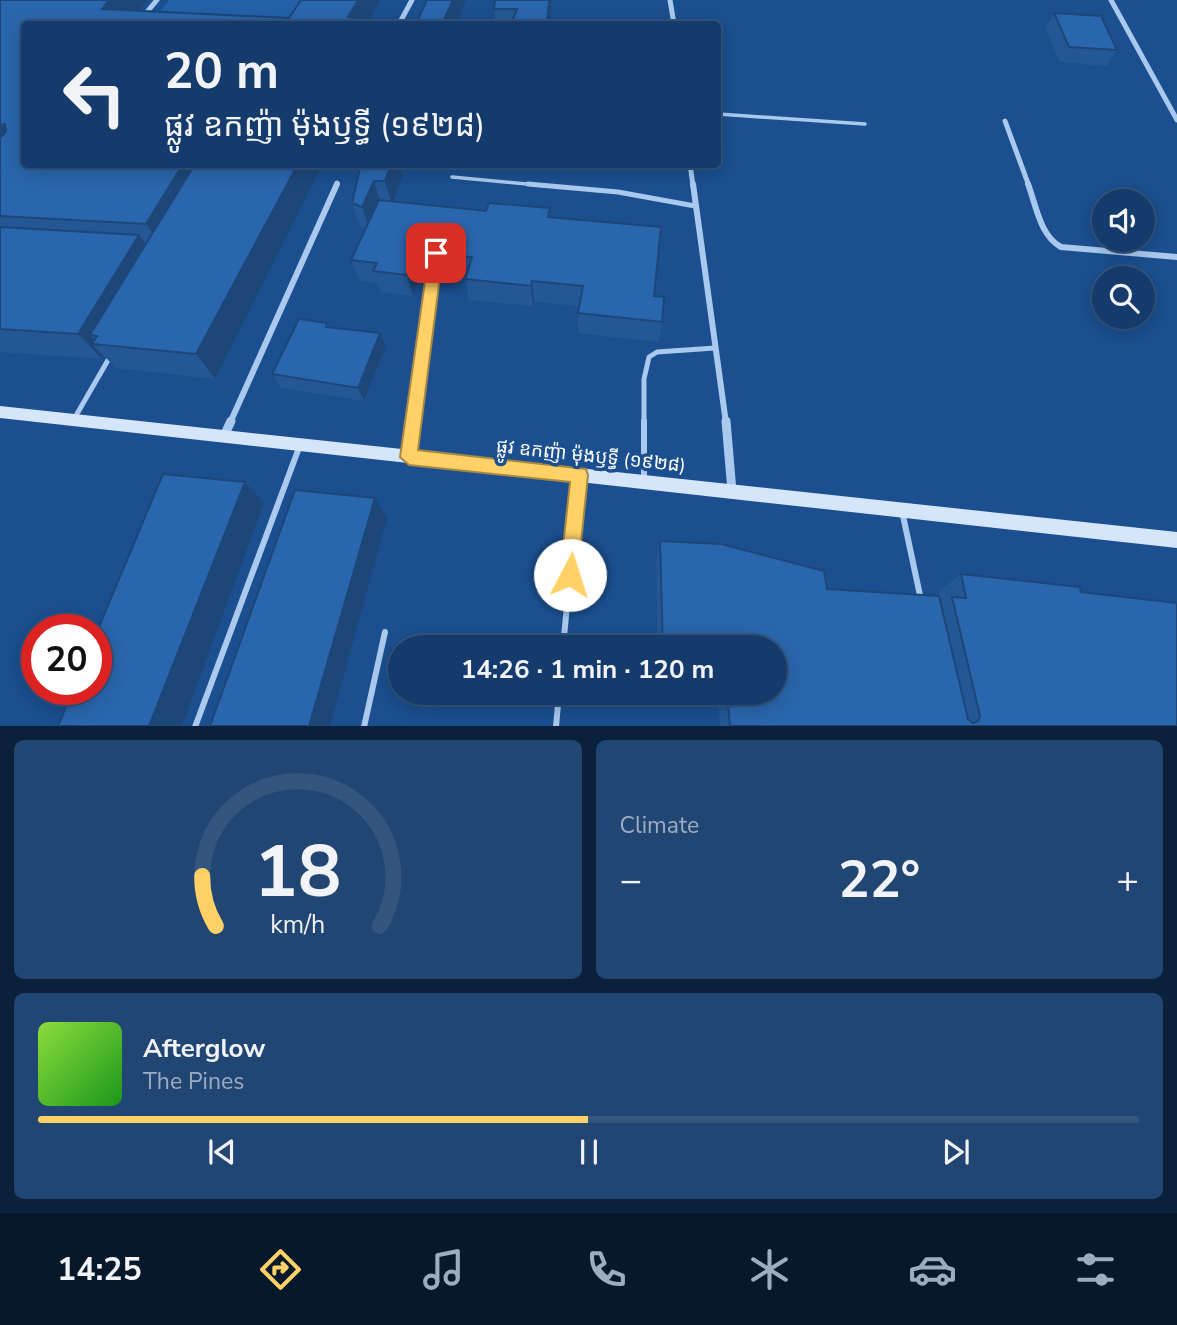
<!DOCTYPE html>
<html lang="en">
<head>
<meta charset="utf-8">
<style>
  :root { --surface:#143b6b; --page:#214673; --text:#f1f3f6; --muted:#9dadc1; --line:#33557e; --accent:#ffd166 }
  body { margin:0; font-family:"Nunito Sans","Noto Sans Khmer",sans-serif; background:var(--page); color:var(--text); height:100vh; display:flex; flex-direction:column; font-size:26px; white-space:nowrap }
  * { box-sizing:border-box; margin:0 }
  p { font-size:23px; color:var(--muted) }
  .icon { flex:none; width:38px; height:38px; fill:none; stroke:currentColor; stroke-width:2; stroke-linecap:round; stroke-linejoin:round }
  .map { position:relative; height:726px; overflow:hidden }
  .panel { display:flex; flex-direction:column; gap:14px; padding:14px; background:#0b203b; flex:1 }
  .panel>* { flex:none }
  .hud { position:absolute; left:21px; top:21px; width:700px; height:147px; border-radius:7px; box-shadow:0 4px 18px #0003,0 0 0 2px var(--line); background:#143b6b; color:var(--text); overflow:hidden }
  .buttons { position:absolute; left:1092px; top:189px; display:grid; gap:14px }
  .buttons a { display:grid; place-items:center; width:63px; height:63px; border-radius:50%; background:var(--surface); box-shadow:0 4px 18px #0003,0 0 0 2px var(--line); font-size:35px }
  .speed { position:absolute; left:21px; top:614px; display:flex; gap:14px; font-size:35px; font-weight:700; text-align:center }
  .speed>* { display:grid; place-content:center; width:91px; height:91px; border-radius:50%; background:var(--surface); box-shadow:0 4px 18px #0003,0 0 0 2px var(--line); line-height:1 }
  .speed .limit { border:10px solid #d22; background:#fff; color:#111 }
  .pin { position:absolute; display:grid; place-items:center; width:60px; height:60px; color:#fff; margin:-30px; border-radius:14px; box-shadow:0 4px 10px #0006 }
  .me { position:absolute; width:77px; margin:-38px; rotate:5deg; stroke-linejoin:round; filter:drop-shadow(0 0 5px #0008) }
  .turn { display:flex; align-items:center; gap:24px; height:147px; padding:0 28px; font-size:32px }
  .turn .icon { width:91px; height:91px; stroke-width:2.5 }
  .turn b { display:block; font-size:49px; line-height:60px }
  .big { font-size:52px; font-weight:700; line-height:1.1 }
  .panel .widget { flex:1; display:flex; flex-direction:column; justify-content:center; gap:10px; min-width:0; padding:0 24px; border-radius:10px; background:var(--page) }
  .panel .dial { align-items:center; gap:0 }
  .dial svg { height:182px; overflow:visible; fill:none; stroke:var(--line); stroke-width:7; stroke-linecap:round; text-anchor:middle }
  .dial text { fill:var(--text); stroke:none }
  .song { display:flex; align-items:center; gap:21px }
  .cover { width:84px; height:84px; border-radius:10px; background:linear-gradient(135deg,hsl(90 70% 55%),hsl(120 70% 35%)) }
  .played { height:7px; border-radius:4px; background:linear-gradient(90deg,var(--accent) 50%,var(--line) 50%) }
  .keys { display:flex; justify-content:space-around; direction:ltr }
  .heat { display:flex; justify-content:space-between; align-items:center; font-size:38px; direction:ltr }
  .panel .tiles { flex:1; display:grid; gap:14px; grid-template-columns:1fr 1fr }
  .widget:last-child { grid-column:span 2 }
  .trip { position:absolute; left:388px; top:635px; width:399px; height:70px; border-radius:35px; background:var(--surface); box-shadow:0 4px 18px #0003,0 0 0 2px var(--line); font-weight:700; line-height:70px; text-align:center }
  .dock { display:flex; height:112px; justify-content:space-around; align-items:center; background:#08182b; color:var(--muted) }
  .dock .icon { width:49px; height:49px }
  .dock .current { color:var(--accent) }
  .dock b { font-size:32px; color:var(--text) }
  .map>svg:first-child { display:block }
  .green { fill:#2461a8 }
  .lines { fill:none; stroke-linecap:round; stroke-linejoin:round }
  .service-far2 { stroke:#a9c9ee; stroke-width:3.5 }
  .service-far1 { stroke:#a9c9ee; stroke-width:5 }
  .service { stroke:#a9c9ee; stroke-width:6 }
  .minor-far2 { stroke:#a9c9ee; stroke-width:5 }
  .minor-far1 { stroke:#a9c9ee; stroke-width:6 }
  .minor { stroke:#a9c9ee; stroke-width:9 }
  .secondary { fill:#d6e6fa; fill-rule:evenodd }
  .wall { fill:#245895 }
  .shaded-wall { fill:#1d4779 }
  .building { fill:#2a66ad; stroke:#1d4779; stroke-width:2 }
  .route { fill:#ffd166; stroke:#a68842; stroke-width:2 }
  .labels { text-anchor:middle; stroke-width:7; stroke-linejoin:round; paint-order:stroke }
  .street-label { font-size:19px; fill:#fff; stroke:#1b4f8f }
</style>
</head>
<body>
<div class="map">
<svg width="1177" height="727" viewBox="0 0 1177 727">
  <rect width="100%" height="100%" fill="#1b4f8f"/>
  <!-- green -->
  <path class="green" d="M169 0H306L295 20 159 13Z"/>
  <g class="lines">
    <!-- service-far2 -->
    <path class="service-far2" d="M718 114 865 124
      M452 177 548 186"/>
    <!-- service-far1 -->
    <path class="service-far1" d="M528 184 618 192 695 206
      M74 419 111 355
      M414 423 436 255
      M644 423V379L649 357 657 352 715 348"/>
    <!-- service -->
    <path class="service" d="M644 421V479
      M409 457 414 421
      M902 511 921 600
      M563 648 579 476
      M195 727 300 445
      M364 727 385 632
      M556 727 559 693"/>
    <!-- minor-far2 -->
    <path class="minor-far2" d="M670 0 674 24
      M1111 0 1177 120
      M137 24 157 0
      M399 24 412 0
      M1005 121 1029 186
      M690 164 693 186
      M336 186 337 183"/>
    <!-- minor-far1 -->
    <path class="minor-far1" d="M693 184 726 423
      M1028 184C1036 205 1040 236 1061 247L1177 257
      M230 423 337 184"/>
    <!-- minor -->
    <path class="minor" d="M726 421 732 491
      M224 436 231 421"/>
    <!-- secondary -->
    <path class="secondary" d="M0 406 1177 532V548L0 418Z"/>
  </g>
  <!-- wall -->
  <path class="wall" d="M0 0 139 10 289 18 380 0 367 24H24V164H323L215 379 116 368 104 356 102 359 0 352Z
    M495 0H552L550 24H495L494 9Z
    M1054 13 1117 50 1107 66 1060 62 1045 28Z
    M361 164H400L403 175 393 201 550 217 654 296 662 322 659 342 578 333V313L579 306 534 302 533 306 469 300 465 279V277L439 274 433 253 434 250 431 252 428 273 422 272 413 296 381 292 377 283 360 281 351 260 366 229 360 227 352 203Z
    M386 347 364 401 281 388 272 374Z
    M660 541 827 589 941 602 939 591 961 574 1081 592 1177 726H720L718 696 659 694V693H775V648H658L656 560Z"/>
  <!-- shaded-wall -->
  <path class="shaded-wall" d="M109 0H148L127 24 102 9Z
    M358 0H380L367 24H351L348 17Z
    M453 0H466L456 24H442Z
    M549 0H552L550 24H547Z
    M5 124 24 149 0 177V125Z
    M183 164H217L165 251 146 224Z
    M298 164H323L215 379 196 354Z
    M391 164H400L403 175 392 205 385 181Z
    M374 181 381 205 370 230 362 207Z
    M432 227 437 248 431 252 428 273 422 252 425 230Z
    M139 235 159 262 97 336 90 335 99 344H92L104 356 102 359 78 334Z
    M416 251 422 272 413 296 407 275Z
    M532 281 534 302 533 306 531 286Z
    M380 333 386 347 364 401 358 388Z
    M245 482 264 503 182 726H149Z
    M375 498 387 518 330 726H309Z"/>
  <!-- building -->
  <path class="building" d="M0 0H109L102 9 289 18 301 0H358L348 17 356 18 351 24H24V164H183L146 224 0 216V138L6 132 5 124 0 125Z
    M427 0H453L442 24H416Z
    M495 0H549L547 24H511L517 9H494Z
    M1054 13 1101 16 1117 50 1069 47Z
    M195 164H298L196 354 92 344 97 336 90 335Z
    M361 164H391L385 181H374L362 207 352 203Z
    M379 200 486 211 489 203 550 208 548 217 661 227 654 296 664 297 662 322 578 313 583 286 532 281 531 286 465 279 472 257 433 253 436 232 432 227 425 230 422 252 416 251 407 275 373 271 377 263 351 260Z
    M0 227 139 235 78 334 0 329Z
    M299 319 327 323 326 327 380 333 358 388 272 374Z
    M163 474 245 482 149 726H58L73 690H96V634Z
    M295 490 375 498 309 726H210Z
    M660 541 721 544 824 571 827 589 939 596 968 719 973 723 978 721 980 716 952 597 966 598 961 574 1080 587 1081 592 1177 603V726H730L727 693H775V648H663Z"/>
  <!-- route -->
  <path class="route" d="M436 248 443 253 418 450 586 469 588 475 577 582 570 585 563 582 560 575 570 482 409 465 400 457 429 253Z"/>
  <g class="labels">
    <!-- street labels -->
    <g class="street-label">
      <text transform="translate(591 455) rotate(6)" y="7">ផ្លូវ ឧកញ៉ា ម៉ុងឫទ្ធី (១៩២៨)</text>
    </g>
  </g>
</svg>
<div class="buttons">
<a><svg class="icon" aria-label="sound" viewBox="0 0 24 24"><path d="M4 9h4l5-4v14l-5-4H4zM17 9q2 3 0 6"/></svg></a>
<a><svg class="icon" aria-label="search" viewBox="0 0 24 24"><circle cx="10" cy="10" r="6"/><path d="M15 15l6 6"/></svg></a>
</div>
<div class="speed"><div class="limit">20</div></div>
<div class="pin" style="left:436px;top:253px;background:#d93025"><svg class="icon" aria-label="arrive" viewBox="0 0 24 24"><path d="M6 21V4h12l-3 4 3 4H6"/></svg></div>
<svg class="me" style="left:570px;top:575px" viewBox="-20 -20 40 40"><circle r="19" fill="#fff"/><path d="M0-13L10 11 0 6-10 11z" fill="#ffd166"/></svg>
<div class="trip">14:26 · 1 min · 120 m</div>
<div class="hud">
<div class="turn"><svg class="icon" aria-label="left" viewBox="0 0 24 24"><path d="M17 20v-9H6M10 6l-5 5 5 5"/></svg><div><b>20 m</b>ផ្លូវ ឧកញ៉ា ម៉ុងឫទ្ធី (១៩២៨)</div></div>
</div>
</div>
<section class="panel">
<div class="tiles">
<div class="widget dial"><svg viewBox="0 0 100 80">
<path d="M14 69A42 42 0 1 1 86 69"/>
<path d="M14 69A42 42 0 0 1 8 47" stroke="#ffd166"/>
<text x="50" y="56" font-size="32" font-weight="700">18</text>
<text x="50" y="72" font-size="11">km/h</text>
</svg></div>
<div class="widget"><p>Climate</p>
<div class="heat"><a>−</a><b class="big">22°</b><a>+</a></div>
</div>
<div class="widget">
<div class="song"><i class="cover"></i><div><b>Afterglow</b><p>The Pines</p></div></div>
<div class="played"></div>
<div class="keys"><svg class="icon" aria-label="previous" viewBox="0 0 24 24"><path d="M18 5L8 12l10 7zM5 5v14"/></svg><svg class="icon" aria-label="pause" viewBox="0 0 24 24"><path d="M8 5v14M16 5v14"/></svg><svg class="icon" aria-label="next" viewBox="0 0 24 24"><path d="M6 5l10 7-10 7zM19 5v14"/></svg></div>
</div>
</div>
</section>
<nav class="dock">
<b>14:25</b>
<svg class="icon current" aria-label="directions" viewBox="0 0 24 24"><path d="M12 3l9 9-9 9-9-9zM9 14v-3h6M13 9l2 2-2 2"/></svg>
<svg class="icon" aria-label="music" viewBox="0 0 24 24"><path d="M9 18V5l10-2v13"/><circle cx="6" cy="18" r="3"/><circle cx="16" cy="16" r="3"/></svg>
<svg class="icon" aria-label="phone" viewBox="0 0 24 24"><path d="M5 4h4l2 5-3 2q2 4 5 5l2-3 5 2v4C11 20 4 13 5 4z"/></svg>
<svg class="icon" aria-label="climate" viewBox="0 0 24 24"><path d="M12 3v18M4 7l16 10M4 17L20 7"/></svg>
<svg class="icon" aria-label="car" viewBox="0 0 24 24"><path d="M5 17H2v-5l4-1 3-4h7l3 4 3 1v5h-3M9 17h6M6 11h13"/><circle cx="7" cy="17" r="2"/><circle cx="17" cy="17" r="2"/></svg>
<svg class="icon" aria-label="filters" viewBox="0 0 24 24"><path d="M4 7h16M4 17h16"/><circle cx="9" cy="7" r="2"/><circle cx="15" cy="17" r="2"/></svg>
</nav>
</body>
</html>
